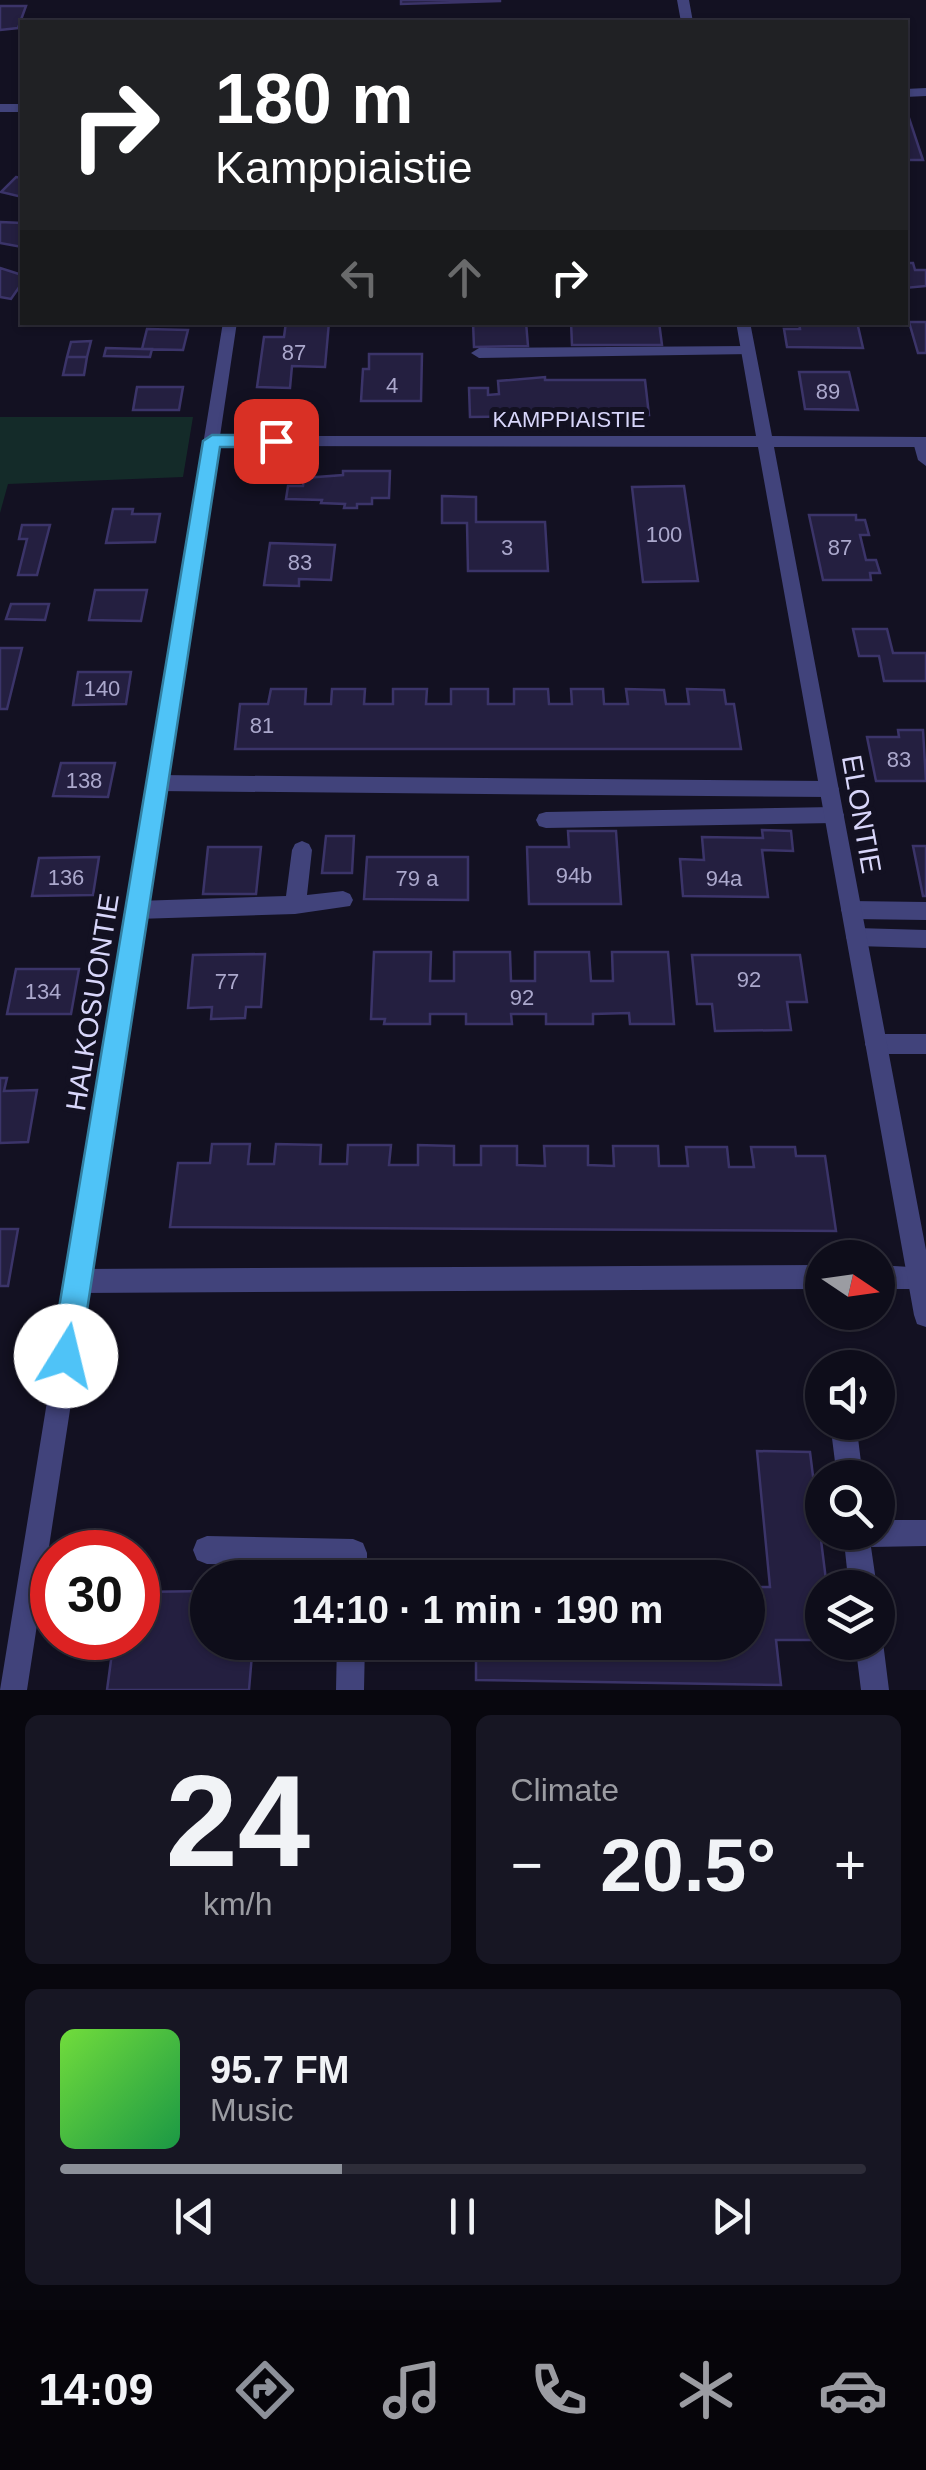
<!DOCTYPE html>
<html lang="en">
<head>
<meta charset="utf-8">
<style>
  :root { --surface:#0e0d1a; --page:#171623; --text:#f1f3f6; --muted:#9b9ca2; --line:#2e2d39; --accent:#8c9099 }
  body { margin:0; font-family:Arial,sans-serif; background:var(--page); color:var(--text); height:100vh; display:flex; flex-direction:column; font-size:38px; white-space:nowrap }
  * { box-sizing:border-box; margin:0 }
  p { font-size:32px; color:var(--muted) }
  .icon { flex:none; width:55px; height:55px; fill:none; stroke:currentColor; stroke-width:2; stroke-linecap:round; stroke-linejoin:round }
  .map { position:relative; height:1690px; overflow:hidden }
  .details { display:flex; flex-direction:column; gap:25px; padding:25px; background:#08070e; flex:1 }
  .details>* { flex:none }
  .hud { position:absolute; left:20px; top:20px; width:888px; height:305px; border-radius:0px; box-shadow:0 2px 8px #0004,0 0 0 2px var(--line); background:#202124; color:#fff; overflow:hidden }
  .needle { width:65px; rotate:103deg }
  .fabs { position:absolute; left:805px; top:1240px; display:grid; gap:20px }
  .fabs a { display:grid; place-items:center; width:90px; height:90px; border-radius:50%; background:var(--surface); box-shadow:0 2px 8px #0004,0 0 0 2px var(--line); font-size:50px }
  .speed { position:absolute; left:30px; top:1530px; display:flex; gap:20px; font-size:50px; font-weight:700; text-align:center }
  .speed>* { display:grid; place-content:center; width:130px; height:130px; border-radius:50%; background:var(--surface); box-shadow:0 2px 8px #0004,0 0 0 2px var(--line); line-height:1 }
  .speed .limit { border:15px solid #d22; background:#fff; color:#111 }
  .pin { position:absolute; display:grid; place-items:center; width:85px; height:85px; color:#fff; margin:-42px; border-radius:20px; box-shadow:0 5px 15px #0006 }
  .me { position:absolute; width:110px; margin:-55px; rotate:9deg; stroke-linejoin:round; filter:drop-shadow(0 0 8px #0008) }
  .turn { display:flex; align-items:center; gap:35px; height:210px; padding:0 30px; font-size:45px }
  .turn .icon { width:130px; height:130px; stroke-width:2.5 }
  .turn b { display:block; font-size:70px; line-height:85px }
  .lanes { display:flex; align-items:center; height:95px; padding:0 30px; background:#0003; justify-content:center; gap:50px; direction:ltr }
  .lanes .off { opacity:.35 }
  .big { font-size:75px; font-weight:800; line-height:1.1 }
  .details .widget { flex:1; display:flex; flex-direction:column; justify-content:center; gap:15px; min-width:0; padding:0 35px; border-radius:15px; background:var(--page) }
  .details .dial { align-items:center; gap:0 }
  .dial b { font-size:130px; line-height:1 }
  .song { display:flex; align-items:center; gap:30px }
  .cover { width:120px; height:120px; border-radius:15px; background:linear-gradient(135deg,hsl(100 70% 55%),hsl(140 70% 35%)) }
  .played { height:10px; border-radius:5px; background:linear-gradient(90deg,var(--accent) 35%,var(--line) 35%) }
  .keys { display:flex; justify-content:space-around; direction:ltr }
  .heat { display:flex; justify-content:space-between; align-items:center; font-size:55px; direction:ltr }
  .details .tiles { flex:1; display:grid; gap:25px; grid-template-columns:1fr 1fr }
  .widget:last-child { grid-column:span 2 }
  .trip { position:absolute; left:190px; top:1560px; width:575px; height:100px; border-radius:50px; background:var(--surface); box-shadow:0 2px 8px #0004,0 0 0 2px var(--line); font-weight:800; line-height:100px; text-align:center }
  .tabs { display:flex; height:160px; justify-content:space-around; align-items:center; background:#06050a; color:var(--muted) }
  .tabs .icon { width:70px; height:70px }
  .tabs .active { color:var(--accent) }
  .tabs b { font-size:45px; color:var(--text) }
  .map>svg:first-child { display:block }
  .green { fill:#142b29 }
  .building { fill:#241f40; stroke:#3b3469; stroke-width:2.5 }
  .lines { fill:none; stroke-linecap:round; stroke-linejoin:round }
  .lane { fill:#41437b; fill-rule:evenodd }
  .street { fill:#41437b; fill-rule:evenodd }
  .route { fill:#4fc3f7; stroke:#337fa1; stroke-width:2.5 }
  .labels { text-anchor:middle; stroke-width:10; stroke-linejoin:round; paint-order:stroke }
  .number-label { font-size:22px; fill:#aba8cc }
  .far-street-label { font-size:22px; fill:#d8d6fa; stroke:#131122 }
  .street-label { font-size:28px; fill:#d8d6fa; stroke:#131122 }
</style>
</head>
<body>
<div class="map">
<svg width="926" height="1690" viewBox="0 0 926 1690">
  <rect width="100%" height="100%" fill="#131122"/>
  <!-- green -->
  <path class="green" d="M0 417H193L183 477 8 484 0 513Z"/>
  <!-- building -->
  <path class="building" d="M401 0H500V1L401 4Z
    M0 6H26L18 28 0 30Z
    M905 112H907L923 160H905Z
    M16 177 22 178V197L1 192Z
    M0 222 22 223V247L0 243Z
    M905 263H913L915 270H926V286L905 288Z
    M0 268 22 275V283L11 299 0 297Z
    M286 322H329L325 367 292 366 290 388 257 387 264 337H284Z
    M473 322H526L528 346 474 347Z
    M571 322H659L662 345H572Z
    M799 322H857L863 348 787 347 784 329H800Z
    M909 322H926V353H918Z
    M147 329 188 330 183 350 142 349Z
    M91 341 87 357H67L71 342Z
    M106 348 142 349H152L150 357 104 356Z
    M369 354H422L421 401H361L363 369H369Z
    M67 357H87L84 375H63Z
    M799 372H849L858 410 805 409Z
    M545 377V380H645L649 415 470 417 469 388H488V395L499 394 498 381Z
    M137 387H183L179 410H133Z
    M343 471H390L389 498H372V504H357V508H344L345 504 321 503 322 500 286 499 288 486H303L304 478 343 475Z
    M684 486 698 581 643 582 632 487Z
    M442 496 476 497V522H545L548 571H468L467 523H442Z
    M113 509H133L132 514H160L155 542 106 543Z
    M809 515H856V520H865L869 535H860L866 560H876L880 573H870L871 580H823Z
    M22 525H50L37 575H18L27 539H19Z
    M270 543 335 545 331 580 299 579V586L264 585Z
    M95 590H147L141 621 89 620Z
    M11 604H49L45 620 6 619Z
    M853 629H887L893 653H926V681H884L879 656H859Z
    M0 648H22L7 709H0Z
    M78 672H131L126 704 73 705Z
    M271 689H306L305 704H331L332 689H365L364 704H393V689H427L426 704H451V689H488V704H514V689H548L549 704H572L571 689H603L604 704H628L626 689 664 690 666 704H689L687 689 724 690 726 704H734L741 749H235L240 704H268Z
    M898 730H923L926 781H876L867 737H899Z
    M61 763H115L108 797 53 796Z
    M762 830 791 831 793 851 762 850 768 897 683 896 680 859 704 860 702 837 763 838Z
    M568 831H616L621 904H529L527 847H569Z
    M326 836H354L352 873H322Z
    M913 846H926V896H923Z
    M208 847H261L256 894H203Z
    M99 857 93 895 32 896 39 858Z
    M367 857H468V900L364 899Z
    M374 952H431L430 981H454V952H510L511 981H535V952H589L591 981H613L612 952H668L674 1024H630L629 1013 593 1014V1024H546V1014H511L512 1024H466V1014H430V1024H384L385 1019H371Z
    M265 954 261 1007H246L245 1018 211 1019 212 1007 188 1008 193 955Z
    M692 955H800L807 1002H787L791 1030 715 1031 712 1004H697Z
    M16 969H79L71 1014H7Z
    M0 1078H7L4 1091 37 1090 28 1142 0 1143Z
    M212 1144H250L248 1164H274L276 1144 321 1145 320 1164H347L348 1145H391L389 1165H418V1145L454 1146V1165H481V1146H517V1165L545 1166 544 1146H588V1165L614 1166 613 1146H658L659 1166H688L686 1147H727L729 1167H754L751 1147H795L796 1156H825L836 1231 170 1227 178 1163H210Z
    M0 1229H18L8 1286H0Z
    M757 1451 810 1452 827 1588H822V1640H776L781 1685 476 1680V1642H748V1587H770Z
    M208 1591V1642H253L249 1690H107L114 1638H138V1592Z"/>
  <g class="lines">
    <!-- lane -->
    <path class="lane" d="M748 346 753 348V354L479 358 471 353 479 348Z
      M921 437 926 438V466L918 460 913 442Z
      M157 775 829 781 836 783 839 789 836 795 829 797 157 791 150 789 147 783 150 777Z
      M834 807 841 809 844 815 841 821 834 823 546 828 539 826 536 820 539 814 546 812Z
      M302 841 309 844 312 850 307 895 343 891 350 894 353 900 350 906 295 914 137 919 130 916 127 910 130 904 137 901 286 896 292 850 295 844Z
      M851 901 926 902V920L851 919 844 916 841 910 844 904Z
      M856 928 926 930V948L856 946 849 944 846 937 849 930Z
      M876 1034H926V1054H876L868 1051 865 1044 868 1037Z
      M822 1265V1289L78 1293 69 1290 66 1281 69 1272 78 1269Z
      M878 1265 926 1268V1286L919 1289H878Z
      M830 1422H856L863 1478H837Z
      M878 1520H926V1546L871 1547 877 1588H849L843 1532H878Z
      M207 1536 353 1539 363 1543 367 1553V1578H339V1566L207 1564 197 1560 193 1550 197 1540Z
      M878 1632 883 1642 889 1690H861L855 1642H878Z
      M337 1642H365L364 1690H336Z"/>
    <!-- street -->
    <path class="street" d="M677 0H689L693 22H681Z
      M926 88V96L905 97V89Z
      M0 104H22V112H0Z
      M223 322H237L220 436H756L736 322H750L772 436 926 437V447H774L926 1250V1327L917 1324 914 1315 758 447 218 446 27 1690H0Z"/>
  </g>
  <!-- route -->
  <path class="route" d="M212 435H276L285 441 276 447H220L80 1356 76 1366 66 1370 56 1366 51 1356 203 441Z"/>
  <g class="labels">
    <!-- number labels -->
    <g class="number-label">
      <text x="294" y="360">87</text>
      <text x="392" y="393">4</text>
      <text x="828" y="399">89</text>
      <text x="664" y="542">100</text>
      <text x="507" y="555">3</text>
      <text x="840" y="555">87</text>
      <text x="300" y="570">83</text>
      <text x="102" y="696">140</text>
      <text x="262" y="733">81</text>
      <text x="899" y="767">83</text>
      <text x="84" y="788">138</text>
      <text x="574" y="883">94b</text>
      <text x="66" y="885">136</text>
      <text x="417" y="886">79 a</text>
      <text x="724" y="886">94a</text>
      <text x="749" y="987">92</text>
      <text x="227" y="989">77</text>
      <text x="43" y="999">134</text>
      <text x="522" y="1005">92</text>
    </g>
    <!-- far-street labels -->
    <g class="far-street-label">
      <text x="569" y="427">KAMPPIAISTIE</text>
    </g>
    <!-- street labels -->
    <g class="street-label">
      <text transform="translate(862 814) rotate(80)" y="10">ELONTIE</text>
      <text transform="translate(92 1002) rotate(-81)" y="10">HALKOSUONTIE</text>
    </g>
  </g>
</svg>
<div class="fabs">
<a><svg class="needle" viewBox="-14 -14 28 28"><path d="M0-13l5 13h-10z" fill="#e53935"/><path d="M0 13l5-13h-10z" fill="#9b9ca2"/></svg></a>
<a><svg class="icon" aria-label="sound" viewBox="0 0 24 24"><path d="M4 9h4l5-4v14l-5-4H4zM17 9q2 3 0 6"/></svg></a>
<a><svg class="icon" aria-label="search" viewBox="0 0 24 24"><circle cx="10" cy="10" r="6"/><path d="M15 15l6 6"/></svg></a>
<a><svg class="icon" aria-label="layers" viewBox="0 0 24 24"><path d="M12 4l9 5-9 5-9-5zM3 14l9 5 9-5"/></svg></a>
</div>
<div class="speed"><div class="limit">30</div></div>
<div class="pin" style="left:276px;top:441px;background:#d93025"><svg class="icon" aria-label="arrive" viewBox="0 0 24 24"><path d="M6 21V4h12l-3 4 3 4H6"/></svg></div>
<svg class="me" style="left:66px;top:1356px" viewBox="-20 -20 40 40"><circle r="19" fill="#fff"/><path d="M0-13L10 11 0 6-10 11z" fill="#4fc3f7"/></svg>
<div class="trip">14:10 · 1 min · 190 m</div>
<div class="hud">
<div class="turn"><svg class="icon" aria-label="right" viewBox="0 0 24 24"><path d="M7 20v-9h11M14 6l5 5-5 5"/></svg><div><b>180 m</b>Kamppiaistie</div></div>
<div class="lanes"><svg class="icon off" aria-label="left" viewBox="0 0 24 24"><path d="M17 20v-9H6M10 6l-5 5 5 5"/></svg><svg class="icon off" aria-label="ahead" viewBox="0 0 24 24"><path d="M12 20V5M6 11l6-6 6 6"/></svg><svg class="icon" aria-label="right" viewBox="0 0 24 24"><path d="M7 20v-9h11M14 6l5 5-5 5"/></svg></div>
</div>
</div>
<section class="details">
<div class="tiles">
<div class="widget dial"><b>24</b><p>km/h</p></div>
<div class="widget"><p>Climate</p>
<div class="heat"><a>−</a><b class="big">20.5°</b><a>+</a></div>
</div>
<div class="widget">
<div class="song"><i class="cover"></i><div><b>95.7 FM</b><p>Music</p></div></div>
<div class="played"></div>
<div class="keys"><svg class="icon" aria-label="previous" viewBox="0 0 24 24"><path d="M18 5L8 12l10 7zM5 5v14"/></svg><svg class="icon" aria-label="pause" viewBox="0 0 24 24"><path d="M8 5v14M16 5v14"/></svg><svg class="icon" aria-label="next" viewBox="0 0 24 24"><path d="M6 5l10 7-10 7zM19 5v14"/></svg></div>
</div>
</div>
</section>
<nav class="tabs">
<b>14:09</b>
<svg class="icon active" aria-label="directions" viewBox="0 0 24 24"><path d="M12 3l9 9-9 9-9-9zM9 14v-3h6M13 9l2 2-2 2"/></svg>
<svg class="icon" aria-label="music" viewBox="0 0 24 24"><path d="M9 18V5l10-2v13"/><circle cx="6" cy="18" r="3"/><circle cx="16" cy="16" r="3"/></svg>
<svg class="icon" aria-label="phone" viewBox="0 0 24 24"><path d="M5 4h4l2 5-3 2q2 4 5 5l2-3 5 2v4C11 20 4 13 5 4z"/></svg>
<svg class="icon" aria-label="climate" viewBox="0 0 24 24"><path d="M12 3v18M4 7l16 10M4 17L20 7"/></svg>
<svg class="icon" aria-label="car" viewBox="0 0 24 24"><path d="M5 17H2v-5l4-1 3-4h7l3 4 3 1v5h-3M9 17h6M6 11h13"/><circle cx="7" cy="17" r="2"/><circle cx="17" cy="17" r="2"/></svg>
</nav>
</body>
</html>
